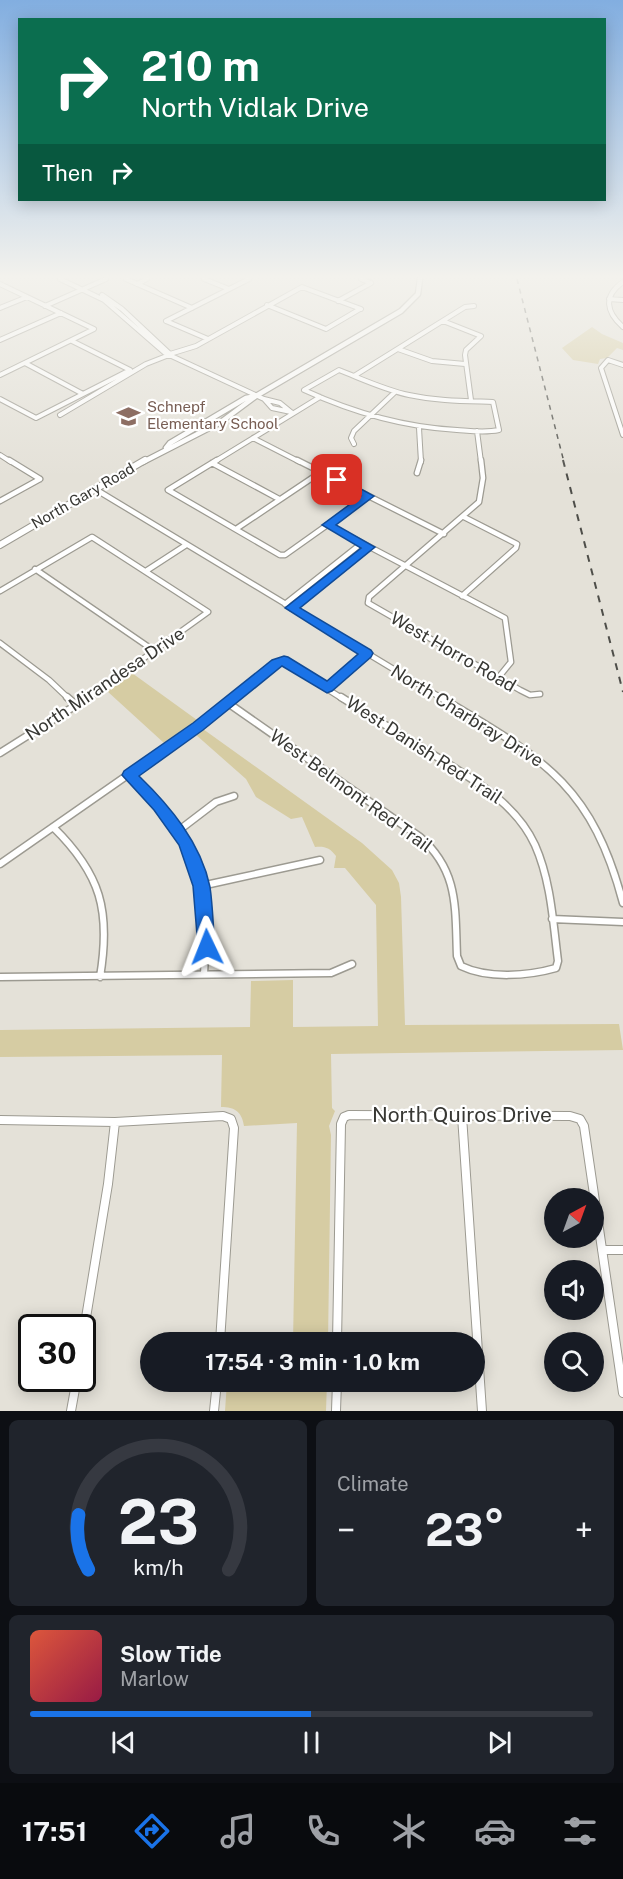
<!DOCTYPE html>
<html lang="en">
<head>
<meta charset="utf-8">
<style>
  :root { --surface:#171b24; --page:#20242c; --text:#f1f3f6; --muted:#9ea1a6; --line:#363941; --accent:#1a73e8 }
  body { margin:0; font-family:"Public Sans",sans-serif; background:var(--page); color:var(--text); height:100vh; display:flex; flex-direction:column; font-size:22px; white-space:nowrap }
  * { box-sizing:border-box; margin:0 }
  p { font-size:20px; color:var(--muted) }
  .icon { flex:none; width:33px; height:33px; fill:none; stroke:currentColor; stroke-width:2; stroke-linecap:round; stroke-linejoin:round }
  .map { position:relative; height:1411px; overflow:hidden }
  .panel { display:flex; flex-direction:column; gap:9px; padding:9px; background:#0d0f14; flex:1 }
  .panel>* { flex:none }
  .top-card { position:absolute; left:18px; top:18px; width:588px; height:183px; border-radius:0px; box-shadow:0 3px 15px #0003; background:#0b6e4f; color:#fff; overflow:hidden }
  .needle { width:39px; rotate:41deg }
  .controls { position:absolute; left:544px; top:1188px; display:grid; gap:12px }
  .controls a { display:grid; place-items:center; width:60px; height:60px; border-radius:50%; background:var(--surface); box-shadow:0 3px 15px #0003; font-size:30px }
  .speed { position:absolute; left:18px; top:1314px; display:flex; gap:12px; font-size:30px; font-weight:700; text-align:center }
  .speed>* { display:grid; place-content:center; width:78px; height:78px; border-radius:50%; background:var(--surface); box-shadow:0 3px 15px #0003; line-height:1 }
  .speed .limit { border:3px solid #111; border-radius:9px; background:#fff; color:#111 }
  .pin { position:absolute; display:grid; place-items:center; width:51px; height:51px; color:#fff; margin:-26px; border-radius:12px; box-shadow:0 3px 9px #0006 }
  .me { position:absolute; width:66px; margin:-33px; rotate:358deg; stroke-linejoin:round; filter:drop-shadow(0 0 4px #0008) }
  .turn { display:flex; align-items:center; gap:21px; height:126px; padding:0 24px; font-size:27px }
  .turn .icon { width:78px; height:78px; stroke-width:2.5 }
  .turn b { display:block; font-size:42px; line-height:51px }
  .then { display:flex; align-items:center; height:57px; padding:0 24px; background:#0003; gap:12px; font-size:22px }
  .big { font-size:45px; font-weight:700; line-height:1.1 }
  .panel .widget { flex:1; display:flex; flex-direction:column; justify-content:center; gap:9px; min-width:0; padding:0 21px; border-radius:9px; background:var(--page) }
  .panel .dial { align-items:center; gap:0 }
  .dial svg { height:156px; overflow:visible; fill:none; stroke:var(--line); stroke-width:7; stroke-linecap:round; text-anchor:middle }
  .dial text { fill:var(--text); stroke:none }
  .song { display:flex; align-items:center; gap:18px }
  .cover { width:72px; height:72px; border-radius:9px; background:linear-gradient(135deg,hsl(10 70% 55%),hsl(340 70% 35%)) }
  .played { height:6px; border-radius:3px; background:linear-gradient(90deg,var(--accent) 50%,var(--line) 50%) }
  .keys { display:flex; justify-content:space-around; direction:ltr }
  .heat { display:flex; justify-content:space-between; align-items:center; font-size:33px; direction:ltr }
  .panel .tiles { flex:1; display:grid; gap:9px; grid-template-columns:1fr 1fr }
  .widget:last-child { grid-column:span 2 }
  .trip { position:absolute; left:140px; top:1332px; width:345px; height:60px; border-radius:30px; background:var(--surface); box-shadow:0 3px 15px #0003; font-weight:700; line-height:60px; text-align:center }
  .menu { display:flex; height:96px; justify-content:space-around; align-items:center; background:#090b0e; color:var(--muted) }
  .menu .icon { width:42px; height:42px }
  .menu .current { color:var(--accent) }
  .menu b { font-size:27px; color:var(--text) }
  .map>svg:first-child { display:block }
  .green { fill:#d6cca3 }
  .lines { fill:none; stroke-linecap:round; stroke-linejoin:round }
  .minor-far3-casing { stroke:#9c9a91; stroke-width:6 }
  .minor-far2-casing { stroke:#9c9a91; stroke-width:7 }
  .minor-far1-casing { stroke:#9c9a91; stroke-width:9 }
  .minor-casing { stroke:#9c9a91; stroke-width:10 }
  .secondary-far1-casing { stroke:#9c9a91; stroke-width:7 }
  .secondary-casing { stroke:#9c9a91; stroke-width:8 }
  .minor-far3 { stroke:#fff; stroke-width:4 }
  .minor-far2 { stroke:#fff; stroke-width:4.5 }
  .minor-far1 { stroke:#fff; stroke-width:6 }
  .minor { stroke:#fff; stroke-width:8 }
  .secondary-far1 { stroke:#fff; stroke-width:4.5 }
  .secondary { stroke:#fff; stroke-width:6 }
  .rail-far1 { stroke:#4e4e49; stroke-width:1.5; stroke-dasharray:5 5; stroke-linecap:butt }
  .rail { stroke:#4e4e49; stroke-width:2; stroke-dasharray:7 7; stroke-linecap:butt }
  .route { fill:#1a73e8; stroke:#114b97; stroke-width:1.5 }
  .labels { text-anchor:middle; stroke-width:4.5; stroke-linejoin:round; paint-order:stroke }
  .far-education-label { font-size:15px; fill:#785e54; stroke:#fff; text-anchor:start }
  .far-street-label { font-size:15px; fill:#383834; stroke:#fff }
  .street-label { font-size:18px; fill:#383834; stroke:#fff }
  .near-street-label { font-size:21px; fill:#383834; stroke:#fff }
</style>
</head>
<body>
<div class="map">
<svg width="623" height="1411" viewBox="0 0 623 1411">
  <rect width="100%" height="100%" fill="#e4e1d8"/>
  <!-- green -->
  <path class="green" d="M592 327 602 334 623 343V350L617 348 607 358 600 359 598 364 573 360 562 348Z
    M132 673 197 720 164 743 107 691Z
    M203 729 362 843 392 870 399 883 401 897 405 1025 619 1024 623 1050 331 1054 332 1108 335 1111 329 1126 331 1135 328 1342H293L297 1123 244 1126C242 1112 235 1107 221 1107L222 1055 0 1057V1030L250 1027 251 981 293 980V1027L378 1026 376 905 345 868H334L336 856C330 848 325 846 315 847L302 817 291 819 256 797 246 779 195 734Z
    M227 1382H327L326 1411H225Z"/>
  <g class="lines">
    <defs>
      <path id="minor-far3" d="M60 279 104 300 165 353 264 399 280 403 291 412
        M126 279 192 308
        M204 279 229 289
        M361 279 371 283
        M623 282C603 296 606 312 623 327
        M0 284 94 329 0 375
        M137 284 147 279
        M102 295 122 309 170 354
        M609 299 623 300
        M338 301 371 283
        M267 305 326 329 360 309
        M45 306 106 279
        M0 308 27 297
        M166 321 249 279
        M166 321 208 339
        M443 321 481 336 466 350 465 355 471 400
        M0 340 61 313
        M72 341 130 370
        M398 349 432 361 465 364
        M170 354 196 346 302 287 361 309
        M25 363 83 394
        M623 365 608 360 601 368 623 435
        M339 370C362 379 385 390 409 395 437 401 465 401 493 402L499 430C485 433 471 431 457 430 402 427 354 413 304 390Z
        M354 376 465 307 474 306
        M0 399 36 418 130 370
        M264 399 272 408 291 412
        M60 415 146 364 169 355
        M419 428 421 462
        M477 431 481 462
        M253 438 300 462
        M354 444 351 438 354 431 395 392
        M0 455 11 462
        M214 462 320 397"/>
      <path id="minor-far2" d="M9 460 40 479
        M217 460 168 490 280 555H285L368 496
        M297 460 444 534
        M481 460 483 478 479 502 369 597 368 603 520 690 530 695 540 694
        M212 463 279 499
        M417 473 421 460
        M95 489 443 699
        M0 501 40 479
        M328 525 505 618 511 662 498 678
        M236 529 321 472
        M35 569 156 652
        M146 571 186 545
        M0 591 92 537 208 612 87 699
        M462 596 516 548 517 544 464 517
        M285 604 362 543
        M291 608 369 547
        M0 643 49 680 69 699
        M328 688 367 653
        M232 699 277 663 283 661 343 699"/>
      <path id="minor-far1" d="M67 697 77 706
        M440 697C541 758 591 782 623 903
        M228 703 420 837C459 871 455 908 457 956L461 966C488 979 528 976 556 968L558 961C553 922 551 881 535 845 514 799 466 776 426 750 398 733 369 715 341 697
        M0 753 89 697
        M129 775C193 842 211 881 204 974
        M53 827C101 874 111 911 100 977
        M178 831 216 802 234 796
        M0 864 198 726 234 697
        M201 886 320 860
        M552 919 623 922
        M0 977 331 973 352 964"/>
      <path id="minor" d="M462 1116 482 1411
        M0 1120 115 1122 223 1116 231 1119 234 1128 220 1342
        M602 1250H623
        M82 1342 108 1184 115 1122
        M337 1342 341 1124 344 1117 349 1115 570 1116 580 1119 584 1126 623 1393
        M71 1411 77 1378
        M214 1411 217 1382
        M336 1411 337 1382"/>
      <path id="secondary-far1" d="M166 448 170 443 246 398 256 396 401 311 418 294 420 279
        M143 462 221 422 256 396"/>
      <path id="secondary" d="M0 545 145 460"/>
    </defs>
    <!-- minor-far3 casing -->
    <use href="#minor-far3" class="minor-far3-casing"/>
    <!-- minor-far2 casing -->
    <use href="#minor-far2" class="minor-far2-casing"/>
    <!-- minor-far1 casing -->
    <use href="#minor-far1" class="minor-far1-casing"/>
    <!-- minor casing -->
    <use href="#minor" class="minor-casing"/>
    <!-- secondary-far1 casing -->
    <use href="#secondary-far1" class="secondary-far1-casing"/>
    <!-- secondary casing -->
    <use href="#secondary" class="secondary-casing"/>
    <!-- minor-far3 -->
    <use href="#minor-far3" class="minor-far3"/>
    <!-- minor-far2 -->
    <use href="#minor-far2" class="minor-far2"/>
    <!-- minor-far1 -->
    <use href="#minor-far1" class="minor-far1"/>
    <!-- minor -->
    <use href="#minor" class="minor"/>
    <!-- secondary-far1 -->
    <use href="#secondary-far1" class="secondary-far1"/>
    <!-- secondary -->
    <use href="#secondary" class="secondary"/>
    <!-- rail-far1 -->
    <path class="rail-far1" d="M517 279 564 462"/>
    <!-- rail -->
    <path class="rail" d="M563 460 623 692"/>
  </g>
  <!-- sky -->
  <linearGradient id="sky" x2="0" y2="1"><stop stop-color="#82aee0"/><stop offset="0.58" stop-color="#f3f2ed"/><stop offset="1" stop-color="#f3f2ed" stop-opacity="0"/></linearGradient>
  <rect width="623" height="477" fill="url(#sky)"/>
  <!-- route -->
  <path class="route" d="M337 476 374 496 336 525 375 547 300 608 371 650 373 653 371 657 332 691 327 693 282 666 203 730 139 776C170 806 201 843 210 887 213 907 213 928 215 947L213 953 207 955 201 953 198 947 193 886 179 845 154 810 122 775 124 771 193 723 272 660 284 656 288 657 327 681 358 654 285 608 361 548 322 525 361 496 333 482 331 480Z"/>
  <!-- icons -->
  <defs>
    <symbol id="school-bare" viewBox="-9 -9 18 18"><path d="M0-5L7-2L0 1L-7-2ZM-4 1L0 2.5L4 1V4Q0 6-4 4Z" fill="#8d6e63" stroke="#fff" stroke-width="2.5" paint-order="stroke"/></symbol>
  </defs>
  <g fill-rule="evenodd">
    <use href="#school-bare" x="112" y="400" width="33" height="33"/>
  </g>
  <g class="labels">
    <!-- far-education labels -->
    <g class="far-education-label">
      <text x="147" y="412">Schnepf<tspan x="147" dy="17">Elementary School</tspan></text>
    </g>
    <!-- far-street labels -->
    <g class="far-street-label">
      <text transform="translate(83 496) rotate(-30)" y="5">North Gary Road</text>
    </g>
    <!-- street labels -->
    <g class="street-label">
      <text transform="translate(453 652) rotate(30)" y="6">West Horro Road</text>
      <text transform="translate(105 684) rotate(-34)" y="6">North Mirandesa Drive</text>
      <text transform="translate(467 716) rotate(32)" y="6">North Charbray Drive</text>
      <text transform="translate(424 750) rotate(33)" y="6">West Danish Red Trail</text>
      <text transform="translate(351 791) rotate(36)" y="6">West Belmont Red Trail</text>
    </g>
    <!-- near-street labels -->
    <g class="near-street-label">
      <text x="462" y="1122">North Quiros Drive</text>
    </g>
  </g>
</svg>
<div class="controls">
<a><svg class="needle" viewBox="-14 -14 28 28"><path d="M0-13l5 13h-10z" fill="#e53935"/><path d="M0 13l5-13h-10z" fill="#9ea1a6"/></svg></a>
<a><svg class="icon" aria-label="sound" viewBox="0 0 24 24"><path d="M4 9h4l5-4v14l-5-4H4zM17 9q2 3 0 6"/></svg></a>
<a><svg class="icon" aria-label="search" viewBox="0 0 24 24"><circle cx="10" cy="10" r="6"/><path d="M15 15l6 6"/></svg></a>
</div>
<div class="speed"><div class="limit">30</div></div>
<div class="pin" style="left:337px;top:480px;background:#d93025"><svg class="icon" aria-label="arrive" viewBox="0 0 24 24"><path d="M6 21V4h12l-3 4 3 4H6"/></svg></div>
<svg class="me" style="left:207px;top:947px" viewBox="-20 -20 40 40"><path d="M0-17L14 15 0 8-14 15z" fill="#1a73e8" stroke="#fff" stroke-width="4"/></svg>
<div class="trip">17:54 · 3 min · 1.0 km</div>
<div class="top-card">
<div class="turn"><svg class="icon" aria-label="right" viewBox="0 0 24 24"><path d="M7 20v-9h11M14 6l5 5-5 5"/></svg><div><b>210 m</b>North Vidlak Drive</div></div>
<div class="then">Then<svg class="icon" aria-label="right" viewBox="0 0 24 24"><path d="M7 20v-9h11M14 6l5 5-5 5"/></svg></div>
</div>
</div>
<section class="panel">
<div class="tiles">
<div class="widget dial"><svg viewBox="0 0 100 80">
<path d="M14 69A42 42 0 1 1 86 69"/>
<path d="M14 69A42 42 0 0 1 9 41" stroke="#1a73e8"/>
<text x="50" y="56" font-size="32" font-weight="700">23</text>
<text x="50" y="72" font-size="11">km/h</text>
</svg></div>
<div class="widget"><p>Climate</p>
<div class="heat"><a>−</a><b class="big">23°</b><a>+</a></div>
</div>
<div class="widget">
<div class="song"><i class="cover"></i><div><b>Slow Tide</b><p>Marlow</p></div></div>
<div class="played"></div>
<div class="keys"><svg class="icon" aria-label="previous" viewBox="0 0 24 24"><path d="M18 5L8 12l10 7zM5 5v14"/></svg><svg class="icon" aria-label="pause" viewBox="0 0 24 24"><path d="M8 5v14M16 5v14"/></svg><svg class="icon" aria-label="next" viewBox="0 0 24 24"><path d="M6 5l10 7-10 7zM19 5v14"/></svg></div>
</div>
</div>
</section>
<nav class="menu">
<b>17:51</b>
<svg class="icon current" aria-label="directions" viewBox="0 0 24 24"><path d="M12 3l9 9-9 9-9-9zM9 14v-3h6M13 9l2 2-2 2"/></svg>
<svg class="icon" aria-label="music" viewBox="0 0 24 24"><path d="M9 18V5l10-2v13"/><circle cx="6" cy="18" r="3"/><circle cx="16" cy="16" r="3"/></svg>
<svg class="icon" aria-label="phone" viewBox="0 0 24 24"><path d="M5 4h4l2 5-3 2q2 4 5 5l2-3 5 2v4C11 20 4 13 5 4z"/></svg>
<svg class="icon" aria-label="climate" viewBox="0 0 24 24"><path d="M12 3v18M4 7l16 10M4 17L20 7"/></svg>
<svg class="icon" aria-label="car" viewBox="0 0 24 24"><path d="M5 17H2v-5l4-1 3-4h7l3 4 3 1v5h-3M9 17h6M6 11h13"/><circle cx="7" cy="17" r="2"/><circle cx="17" cy="17" r="2"/></svg>
<svg class="icon" aria-label="filters" viewBox="0 0 24 24"><path d="M4 7h16M4 17h16"/><circle cx="9" cy="7" r="2"/><circle cx="15" cy="17" r="2"/></svg>
</nav>
</body>
</html>
